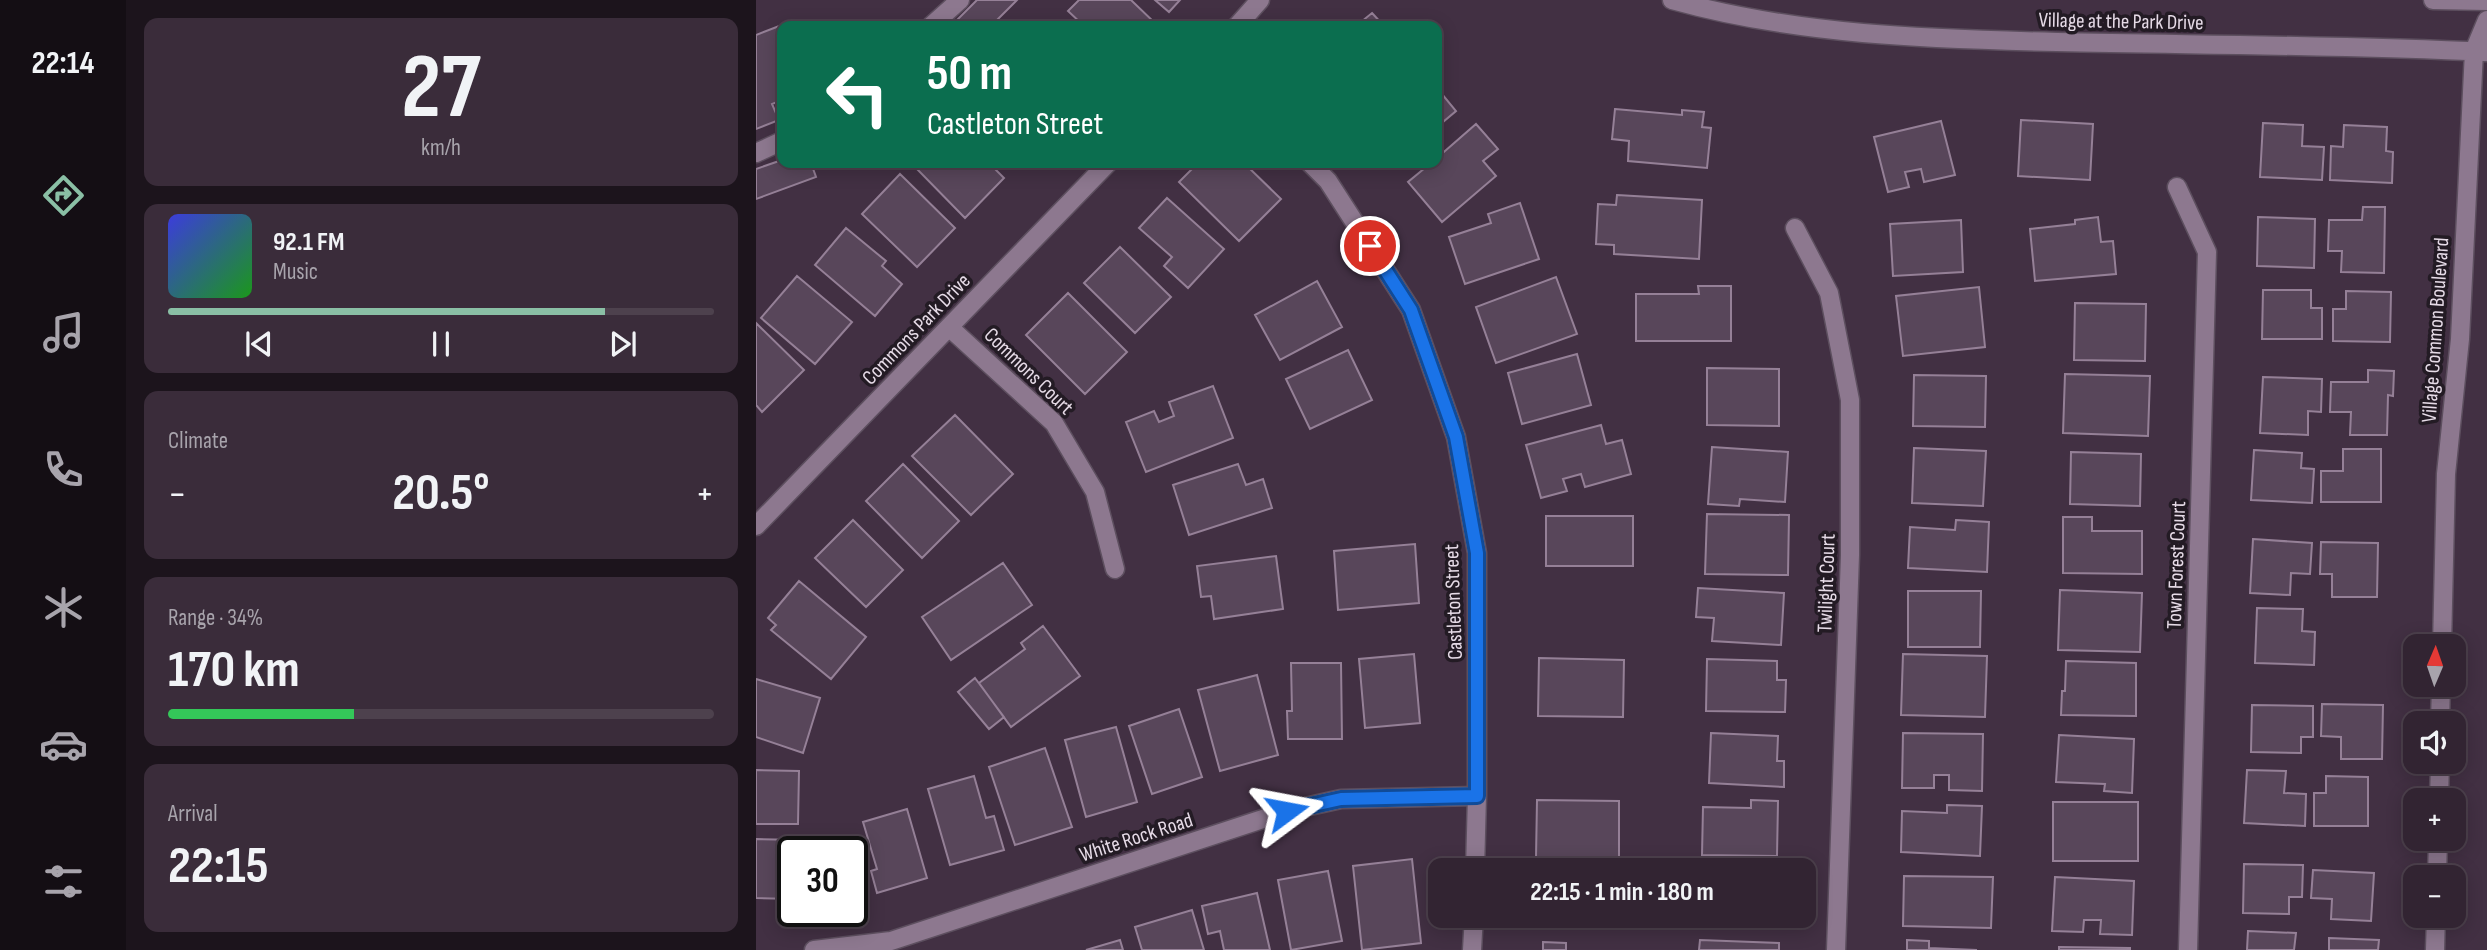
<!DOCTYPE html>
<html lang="en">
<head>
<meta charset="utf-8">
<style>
  :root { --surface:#322432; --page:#3a2c3a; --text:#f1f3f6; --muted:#a8a4ac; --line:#4d414d; --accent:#8abfa5 }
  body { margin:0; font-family:"Sofia Sans Condensed",sans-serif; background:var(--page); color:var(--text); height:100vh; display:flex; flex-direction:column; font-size:26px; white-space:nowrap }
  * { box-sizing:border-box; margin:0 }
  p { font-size:23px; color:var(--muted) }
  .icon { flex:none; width:38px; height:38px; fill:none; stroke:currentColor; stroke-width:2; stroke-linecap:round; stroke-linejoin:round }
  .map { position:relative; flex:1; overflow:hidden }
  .sheet { display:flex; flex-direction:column; gap:18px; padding:18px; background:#1c141c; width:630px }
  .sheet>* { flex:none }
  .top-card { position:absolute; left:21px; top:21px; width:665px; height:147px; border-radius:14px; box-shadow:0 4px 18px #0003,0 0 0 2px var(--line); background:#0b6e4f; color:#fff; overflow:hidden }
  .needle { width:46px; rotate:2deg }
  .buttons { position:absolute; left:1647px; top:634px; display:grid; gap:14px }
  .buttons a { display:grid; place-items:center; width:63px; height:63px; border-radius:14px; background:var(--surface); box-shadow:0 4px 18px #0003,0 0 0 2px var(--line); font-size:35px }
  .speed { position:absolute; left:21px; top:836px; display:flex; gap:14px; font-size:35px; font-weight:700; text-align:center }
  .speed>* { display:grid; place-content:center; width:91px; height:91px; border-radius:50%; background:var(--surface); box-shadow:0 4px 18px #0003,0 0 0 2px var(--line); line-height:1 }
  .speed .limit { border:4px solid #111; border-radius:10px; background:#fff; color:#111 }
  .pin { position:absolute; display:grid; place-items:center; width:60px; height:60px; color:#fff; margin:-30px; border:4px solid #fff; border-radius:50%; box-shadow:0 2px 7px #0007 }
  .me { position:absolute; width:77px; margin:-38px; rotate:77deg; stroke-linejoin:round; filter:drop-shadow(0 0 5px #0008) }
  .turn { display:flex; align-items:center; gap:24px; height:147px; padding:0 35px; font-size:32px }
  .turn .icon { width:91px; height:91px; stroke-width:2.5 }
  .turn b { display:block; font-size:49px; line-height:60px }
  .big { font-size:52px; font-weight:700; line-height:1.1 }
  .sheet .card { flex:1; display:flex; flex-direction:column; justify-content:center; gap:10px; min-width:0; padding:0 24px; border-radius:14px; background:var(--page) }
  .sheet .dial { align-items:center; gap:0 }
  .dial b { font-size:91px; line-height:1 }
  .song { display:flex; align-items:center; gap:21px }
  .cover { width:84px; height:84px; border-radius:10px; background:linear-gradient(135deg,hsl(240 70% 55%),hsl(120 70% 35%)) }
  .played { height:7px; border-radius:4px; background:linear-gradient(90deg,var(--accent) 80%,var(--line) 80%) }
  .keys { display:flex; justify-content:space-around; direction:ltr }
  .heat { display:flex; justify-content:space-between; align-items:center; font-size:38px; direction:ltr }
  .charge { height:10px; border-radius:5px; background:linear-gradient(90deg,#34c759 34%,var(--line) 0) }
  .trip { position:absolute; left:672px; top:858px; width:388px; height:70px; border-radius:14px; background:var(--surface); box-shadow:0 4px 18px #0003,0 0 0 2px var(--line); font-weight:700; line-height:70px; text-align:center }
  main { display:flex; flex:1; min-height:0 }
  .menu { display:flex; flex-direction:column; width:126px; justify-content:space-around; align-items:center; background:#140e14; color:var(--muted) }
  .menu .icon { width:49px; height:49px }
  .menu .on { color:var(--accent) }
  .menu b { font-size:32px; color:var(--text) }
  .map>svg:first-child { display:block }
  .building { fill:#58465a; stroke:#958097; stroke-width:2 }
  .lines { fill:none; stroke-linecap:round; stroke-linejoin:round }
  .minor-casing { stroke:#5d4f5f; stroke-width:21 }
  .minor { stroke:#8d788f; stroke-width:18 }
  .route-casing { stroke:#114b97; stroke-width:18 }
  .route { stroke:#1a73e8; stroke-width:12 }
  .labels { text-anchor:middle; stroke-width:7; stroke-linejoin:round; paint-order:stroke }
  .street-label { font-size:21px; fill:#e6dbe7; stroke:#231b24 }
</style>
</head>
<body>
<main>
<nav class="menu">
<b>22:14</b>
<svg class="icon on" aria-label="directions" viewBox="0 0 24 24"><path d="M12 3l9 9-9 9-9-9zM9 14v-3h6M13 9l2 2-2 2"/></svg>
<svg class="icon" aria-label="music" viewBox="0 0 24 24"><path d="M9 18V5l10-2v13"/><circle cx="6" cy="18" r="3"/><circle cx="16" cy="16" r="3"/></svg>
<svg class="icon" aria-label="phone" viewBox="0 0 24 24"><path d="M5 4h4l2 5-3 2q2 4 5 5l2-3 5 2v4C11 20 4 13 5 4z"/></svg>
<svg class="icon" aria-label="climate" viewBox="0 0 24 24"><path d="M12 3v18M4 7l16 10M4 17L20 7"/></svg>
<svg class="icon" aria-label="car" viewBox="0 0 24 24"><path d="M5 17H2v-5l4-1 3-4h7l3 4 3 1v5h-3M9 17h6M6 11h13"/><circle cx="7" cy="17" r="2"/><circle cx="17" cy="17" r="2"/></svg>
<svg class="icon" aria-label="filters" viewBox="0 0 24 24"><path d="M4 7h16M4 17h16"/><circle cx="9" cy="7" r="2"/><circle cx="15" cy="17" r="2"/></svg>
</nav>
<section class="sheet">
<div class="card dial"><b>27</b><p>km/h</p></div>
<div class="card">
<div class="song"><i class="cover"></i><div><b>92.1 FM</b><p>Music</p></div></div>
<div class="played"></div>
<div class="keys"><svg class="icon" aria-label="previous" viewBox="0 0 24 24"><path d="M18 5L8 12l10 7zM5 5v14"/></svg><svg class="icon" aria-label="pause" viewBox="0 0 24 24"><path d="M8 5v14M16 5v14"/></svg><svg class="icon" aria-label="next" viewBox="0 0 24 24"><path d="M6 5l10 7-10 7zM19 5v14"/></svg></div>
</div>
<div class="card"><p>Climate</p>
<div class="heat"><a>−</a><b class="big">20.5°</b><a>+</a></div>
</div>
<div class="card"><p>Range · 34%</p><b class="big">170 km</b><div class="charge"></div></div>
<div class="card"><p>Arrival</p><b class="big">22:15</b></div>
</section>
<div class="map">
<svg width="1731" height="950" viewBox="0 0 1731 950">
  <rect width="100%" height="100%" fill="#423043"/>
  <!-- building -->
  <path class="building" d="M221 0H261L235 26H195Z
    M323 0H375L401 25 328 26 312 11Z
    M399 0H424L413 12Z
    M616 13 628 26H600Z
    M31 23 33 26H26V100L16 104 23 120 0 129V35Z
    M681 88 700 111 681 127Z
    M859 109 926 115V110L948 112 946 127 955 128 951 168 872 161 873 141 856 139Z
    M1265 120 1337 124 1334 180 1262 176Z
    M1185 121 1199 175 1168 182 1165 169 1149 172 1153 187 1132 192 1118 137Z
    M1507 123 1547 125 1546 146 1568 147 1566 180 1504 177Z
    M720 124 742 149 727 161 740 176 686 222 652 182 675 163H681V158Z
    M1588 125 1631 127 1630 151 1637 152 1636 183 1574 180 1575 146 1587 147Z
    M26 160V163H55L60 177 0 199V169Z
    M163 163H233L248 178 209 218 159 167Z
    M442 163H488L525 199 483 241 423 182Z
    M144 174 199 228 161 267 106 214Z
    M861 195 946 200 943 259 858 254V245L840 244 842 204 860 205Z
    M411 198 468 249 432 288 408 266 416 257 383 228Z
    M764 203 783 259 709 284 693 237 735 223 732 214Z
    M1607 207H1629L1628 273 1585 272 1586 251H1572L1573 220H1606Z
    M1342 217 1345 242 1357 241 1360 274 1279 281 1274 229 1319 224V220Z
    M1502 217 1559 219 1558 268 1501 266Z
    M1205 220 1207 272 1137 276 1134 224Z
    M90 228 130 261 126 266 146 284 119 316 59 265Z
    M364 247 415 297 379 333 328 283Z
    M41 276 96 322 59 364 5 318Z
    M800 277 821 334 740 363 720 307Z
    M561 281 586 327 524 360 499 315Z
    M942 286H975V341H880V294H943Z
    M1223 287 1229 347 1147 356 1140 296Z
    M1507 290H1555V308H1566V339H1506Z
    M1590 291 1635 292 1634 342 1577 341V309H1590Z
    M312 293 371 352 329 394 270 335Z
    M1319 303 1390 304 1389 361 1318 360Z
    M0 323 48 370 6 412 0 405Z
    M592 350 616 400 554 429 530 379Z
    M821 354 835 405 766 424 752 373Z
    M951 368 1023 369V426L951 425Z
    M1612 370 1638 371 1637 396 1632 395 1631 435H1594L1595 412H1574L1575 382H1612Z
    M1309 374 1394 376 1392 436 1307 433Z
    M1158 375 1230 376 1229 427 1157 426Z
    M1507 377 1566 379 1565 412 1552 411V435L1504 433Z
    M457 386 477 438 390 472 370 422 398 411 403 422 418 416 413 402Z
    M199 415 257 474 215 515 156 456Z
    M845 425 850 444 866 440 875 474 829 487 825 474 807 479 811 491 785 498 770 445Z
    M956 447 1032 452 1029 502 984 499 983 506 952 504Z
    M1158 448 1230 451 1227 506 1156 503Z
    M1587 449H1625V502H1565V471H1587Z
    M1498 450 1546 453 1545 468 1558 469 1556 503 1495 500Z
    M1315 452 1385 454 1384 506 1314 504Z
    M147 464 203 521 166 558 110 501Z
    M482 464 490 485 507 479 516 508 433 535 417 485Z
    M951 514 1033 515 1032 575 949 574Z
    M790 516H877V566H790Z
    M1307 517H1336V531H1386V574L1307 573Z
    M97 520 147 570 110 607 59 558Z
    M1200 520 1233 522 1231 572 1152 568 1154 527 1199 530Z
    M1497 539 1556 543 1554 574 1535 573 1534 595 1494 593Z
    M1565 542 1622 543 1621 597H1576V574H1564Z
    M659 544 663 603 582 610 578 551Z
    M520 556 527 609 458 619 455 596 445 597 441 566Z
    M247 563 276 605 195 660 166 617Z
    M43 581 110 637 75 679 15 630 20 625 12 618Z
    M942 588 1028 593 1025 645 956 641 958 618 940 617Z
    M1304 590 1386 593 1384 652 1302 650Z
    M1152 591H1225L1224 647H1152Z
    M1501 608 1547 609 1546 631 1559 632 1558 665 1499 663Z
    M287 626 324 676 255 727 223 683 269 649 265 643Z
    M658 654 664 723 609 728 603 659Z
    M1147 654 1231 656 1229 717 1145 715Z
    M783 658 868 660 867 717 782 716Z
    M951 659 1021 661V680H1030L1029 712 950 711Z
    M1310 661 1380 663V716L1305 715 1306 691H1309Z
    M535 663H585L586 739H532L531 711H536Z
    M501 675 522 755 464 771 442 690Z
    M219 678 248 717 233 729 202 692Z
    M0 679 64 698 47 753 0 737Z
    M1566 704 1627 705 1626 759H1585V737L1565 736Z
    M1496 705 1557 706V737H1545V753L1495 752Z
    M423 709 446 777 396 794 373 726Z
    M360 727 381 802 330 817 309 740Z
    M955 733 1022 736 1021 761H1028V787L953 783Z
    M1147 733 1227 734 1226 791 1193 790V775H1178V788H1146Z
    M1303 735 1378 739 1376 793 1348 791 1349 784 1300 782Z
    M289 748 316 827 259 845 233 767Z
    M0 770 43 771 42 824H0Z
    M1491 770 1530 771 1528 793 1550 794 1549 826 1488 823Z
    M218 776 230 818 238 816 248 850 194 865 172 789Z
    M1570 776 1612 777V826H1558V793H1570Z
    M781 800 863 801V860L780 858Z
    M995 800 1022 801 1021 856 946 855 947 807 995 808Z
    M1297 802H1382V861H1297Z
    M1191 805 1226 806 1224 856 1145 852 1146 811 1191 813Z
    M151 809 171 878 121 893 115 871 121 869 107 822Z
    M0 839 46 840V852H37V899L0 898Z
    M656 859 665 943 606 950 597 866Z
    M1488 864 1547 865 1546 897H1533V914L1487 913Z
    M1557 870 1618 873 1615 921 1575 919 1576 899 1555 898Z
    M572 871 586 941 535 950 522 880Z
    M1148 876 1237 877 1235 928 1147 926Z
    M1299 877 1378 881 1376 935 1344 934 1345 920H1328L1327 932 1296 931Z
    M501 893 514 950H468L464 931 452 934 446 906Z
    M436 910 448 950H386L379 927Z
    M782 915H853V929L782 928Z
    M949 915H1021V927H949Z
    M1492 931 1540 933 1538 950H1491Z
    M1573 938 1623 940 1622 950H1573Z
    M364 940 367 950H330Z
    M944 940 1023 943V950H943Z
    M1151 940 1173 941V948L1221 950H1151Z
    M787 942 810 943V950H787Z
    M1303 947 1374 948V950H1303Z"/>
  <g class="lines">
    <defs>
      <path id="minor" d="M916 0C1041 35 1172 39 1301 42 1444 45 1588 45 1731 52
        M1677 0 1731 1
        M175 26 204 0
        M481 26 504 0
        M0 153 26 141
        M554 163 572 181 655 310 700 437 721 553V796L719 870
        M1421 187 1451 252 1432 950
        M1039 228 1073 293 1094 400V555L1080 950
        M193 327 298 423 339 492 359 569
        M0 526 352 163
        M1686 646 1690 474 1704 339 1718 51 1731 20
        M1684 723 1685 684
        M1683 800 1684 761
        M1681 877 1682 838
        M58 950 135 941 531 811 585 799 721 796
        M716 950 718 915
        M1679 950 1680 915"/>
    </defs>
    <!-- minor casing -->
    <use href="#minor" class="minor-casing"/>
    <!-- minor -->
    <use href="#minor" class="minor"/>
  </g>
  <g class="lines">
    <defs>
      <path id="route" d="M531 811 585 799 721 796V553L700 437 655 310 614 246"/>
    </defs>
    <!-- route casing -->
    <use href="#route" class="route-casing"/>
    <!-- route -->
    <use href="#route" class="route"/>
  </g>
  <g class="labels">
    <!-- street labels -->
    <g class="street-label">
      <text transform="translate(1365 21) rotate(1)" y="7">Village at the Park Drive</text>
      <text transform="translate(160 329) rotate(-46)" y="7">Commons Park Drive</text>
      <text transform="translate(1679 330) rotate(-86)" y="7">Village Common Boulevard</text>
      <text transform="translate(273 371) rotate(44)" y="7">Commons Court</text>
      <text transform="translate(1420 565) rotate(-88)" y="7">Town Forest Court</text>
      <text transform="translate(1070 583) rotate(-88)" y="7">Twilight Court</text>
      <text transform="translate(697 602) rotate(-92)" y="7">Castleton Street</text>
      <text transform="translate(380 837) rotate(-18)" y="7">White Rock Road</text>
    </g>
  </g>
</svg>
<div class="buttons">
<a><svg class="needle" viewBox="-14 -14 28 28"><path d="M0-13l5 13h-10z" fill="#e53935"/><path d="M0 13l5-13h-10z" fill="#a8a4ac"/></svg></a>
<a><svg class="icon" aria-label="sound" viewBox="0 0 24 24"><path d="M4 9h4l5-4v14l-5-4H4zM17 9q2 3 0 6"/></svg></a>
<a>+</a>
<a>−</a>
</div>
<div class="speed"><div class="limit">30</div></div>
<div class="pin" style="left:614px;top:246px;background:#d93025"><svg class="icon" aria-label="arrive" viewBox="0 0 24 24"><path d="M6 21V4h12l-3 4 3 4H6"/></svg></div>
<svg class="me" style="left:531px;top:811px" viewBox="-20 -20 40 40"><path d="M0-17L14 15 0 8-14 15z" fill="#1a73e8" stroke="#fff" stroke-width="4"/></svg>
<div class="trip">22:15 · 1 min · 180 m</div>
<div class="top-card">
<div class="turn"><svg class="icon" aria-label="left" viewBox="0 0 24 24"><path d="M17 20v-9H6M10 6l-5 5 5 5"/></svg><div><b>50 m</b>Castleton Street</div></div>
</div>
</div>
</main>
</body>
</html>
